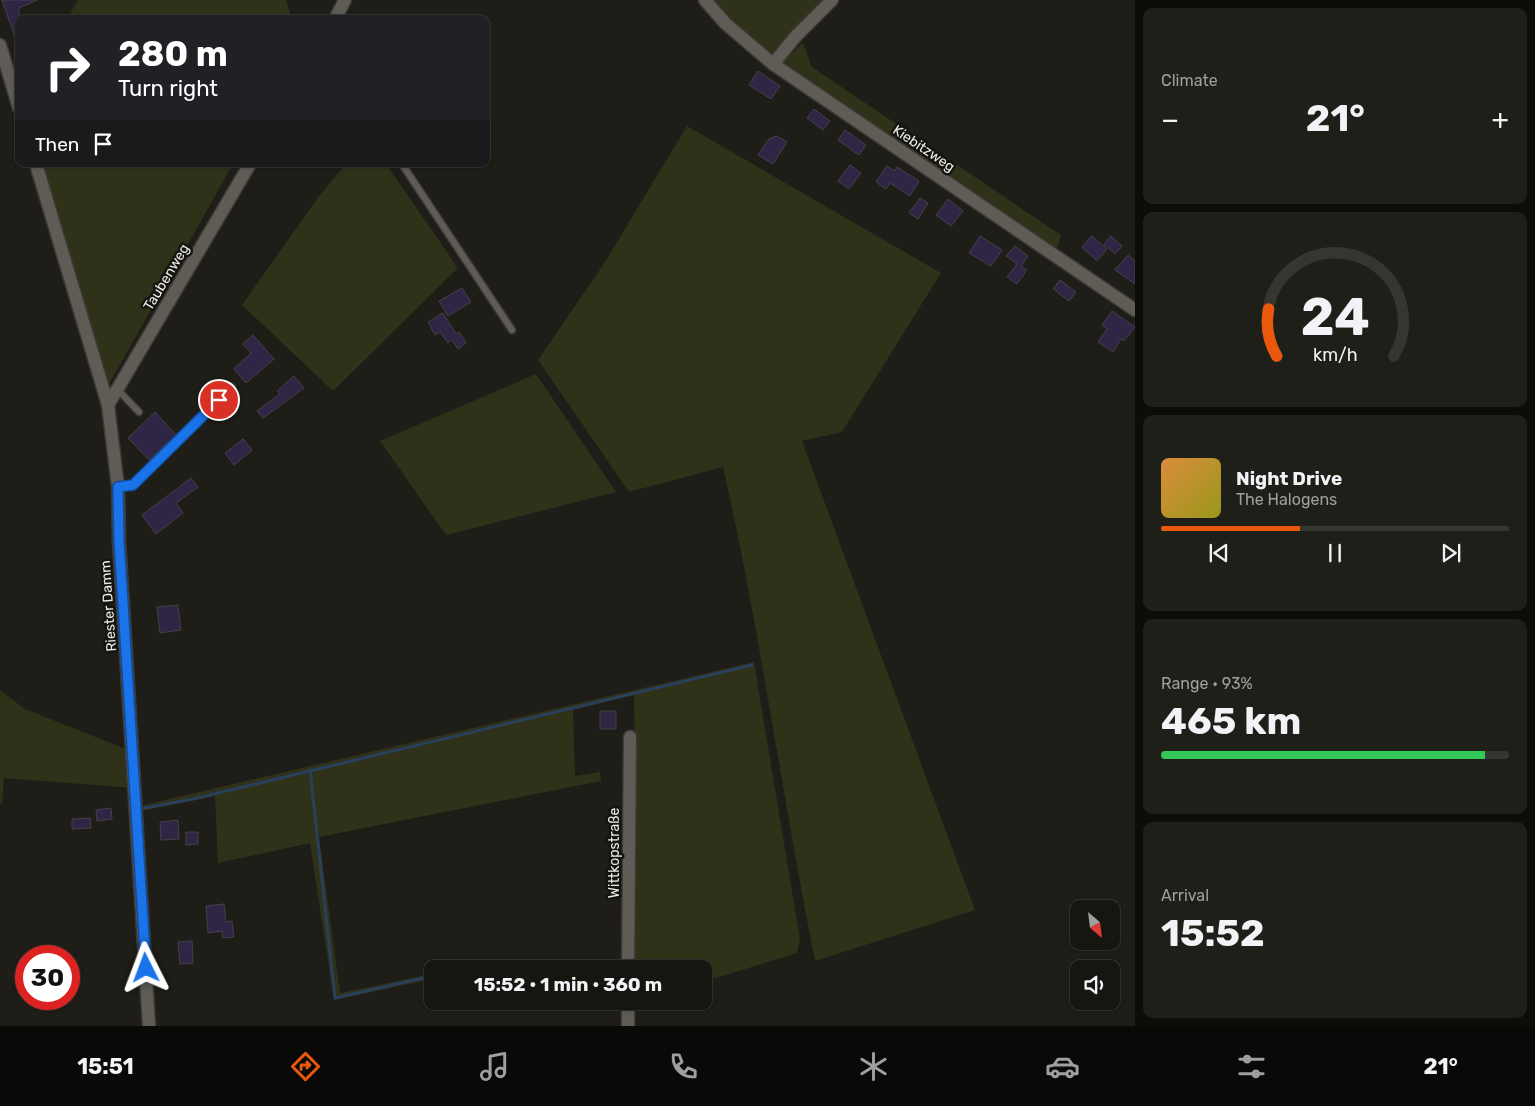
<!DOCTYPE html>
<html lang="en">
<head>
<meta charset="utf-8">
<style>
  :root { --surface:#161611; --page:#1f1f1a; --text:#f1f3f6; --muted:#9e9f9f; --line:#353531; --accent:#ea580c }
  body { margin:0; font-family:Rubik,sans-serif; background:var(--page); color:var(--text); height:100vh; display:flex; flex-direction:column; font-size:19px; white-space:nowrap }
  * { box-sizing:border-box; margin:0 }
  p { font-size:16px; color:var(--muted) }
  .icon { flex:none; width:28px; height:28px; fill:none; stroke:currentColor; stroke-width:2; stroke-linecap:round; stroke-linejoin:round }
  .map { position:relative; flex:1; overflow:hidden }
  .drawer { display:flex; flex-direction:column; gap:8px; padding:8px; background:#0c0c09; width:400px }
  .drawer>* { flex:none }
  .guide { position:absolute; left:15px; top:15px; width:475px; height:152px; border-radius:10px; box-shadow:0 1px 4px #0004,0 0 0 1px var(--line); background:#202124; color:#fff; overflow:hidden }
  .needle { width:32px; rotate:152deg }
  .controls { position:absolute; left:1070px; top:900px; display:grid; gap:10px }
  .controls a { display:grid; place-items:center; width:50px; height:50px; border-radius:10px; background:var(--surface); box-shadow:0 1px 4px #0004,0 0 0 1px var(--line); font-size:25px }
  .speed { position:absolute; left:15px; top:945px; display:flex; gap:10px; font-size:25px; font-weight:700; text-align:center }
  .speed>* { display:grid; place-content:center; width:65px; height:65px; border-radius:50%; background:var(--surface); box-shadow:0 1px 4px #0004,0 0 0 1px var(--line); line-height:1 }
  .speed .limit { border:8px solid #d22; background:#fff; color:#111 }
  .pin { position:absolute; display:grid; place-items:center; width:42px; height:42px; color:#fff; margin:-21px; border:2px solid #fff; border-radius:50%; box-shadow:0 1px 5px #0007 }
  .me { position:absolute; width:55px; margin:-28px; rotate:357deg; stroke-linejoin:round; filter:drop-shadow(0 0 4px #0008) }
  .turn { display:flex; align-items:center; gap:18px; height:105px; padding:0 20px; font-size:22px }
  .turn .icon { width:65px; height:65px; stroke-width:2.5 }
  .turn b { display:block; font-size:35px; line-height:42px }
  .then { display:flex; align-items:center; height:48px; padding:0 20px; background:#0003; gap:10px; font-size:19px }
  .big { font-size:38px; font-weight:700; line-height:1.1 }
  .drawer .card { flex:1; display:flex; flex-direction:column; justify-content:center; gap:8px; min-width:0; padding:0 18px; border-radius:10px; background:var(--page) }
  .drawer .dial { align-items:center; gap:0 }
  .dial svg { height:130px; overflow:visible; fill:none; stroke:var(--line); stroke-width:7; stroke-linecap:round; text-anchor:middle }
  .dial text { fill:var(--text); stroke:none }
  .song { display:flex; align-items:center; gap:15px }
  .cover { width:60px; height:60px; border-radius:8px; background:linear-gradient(135deg,hsl(30 70% 55%),hsl(60 70% 35%)) }
  .played { height:5px; border-radius:2px; background:linear-gradient(90deg,var(--accent) 40%,var(--line) 40%) }
  .keys { display:flex; justify-content:space-around; direction:ltr }
  .heat { display:flex; justify-content:space-between; align-items:center; font-size:28px; direction:ltr }
  .charge { height:8px; border-radius:4px; background:linear-gradient(90deg,#34c759 93%,var(--line) 0) }
  .trip { position:absolute; left:424px; top:960px; width:288px; height:50px; border-radius:10px; background:var(--surface); box-shadow:0 1px 4px #0004,0 0 0 1px var(--line); font-weight:700; line-height:50px; text-align:center }
  .dock { display:flex; height:80px; justify-content:space-around; align-items:center; background:#090907; color:var(--muted) }
  .dock .icon { width:35px; height:35px }
  .dock .active { color:var(--accent) }
  .dock b { font-size:22px; color:var(--text) }
  main { display:flex; flex:1; min-height:0 }
  .map>svg:first-child { display:block }
  .green { fill:#303119 }
  .lines { fill:none; stroke-linecap:round; stroke-linejoin:round }
  .stream { stroke:#293f5b; stroke-width:3 }
  .building { fill:#2f2545; stroke:#434248 }
  .service-casing { stroke:#3a3936; stroke-width:9 }
  .minor-casing { stroke:#3a3936; stroke-width:15 }
  .service { stroke:#5e5c55; stroke-width:6 }
  .minor { stroke:#5e5c55; stroke-width:12 }
  .route-casing { stroke:#114b97; stroke-width:12 }
  .route { stroke:#1a73e8; stroke-width:9 }
  .labels { text-anchor:middle; stroke-width:5; stroke-linejoin:round; paint-order:stroke }
  .street-label { font-size:14px; fill:#ecebe7; stroke:#15140e }
</style>
</head>
<body>
<main>
<div class="map">
<svg width="1135" height="1026" viewBox="0 0 1135 1026">
  <rect width="100%" height="100%" fill="#1e1d17"/>
  <!-- green -->
  <path class="green" d="M78 0H286L292 19H67Z
    M713 0H828L771 59 734 24Z
    M803 43 812 67 1061 235 1056 252 779 66Z
    M687 126 941 273 842 432 802 441 975 910 815 961C782 796 760 630 723 467L629 492 538 360 605 262Z
    M41 164H233L108 386Z
    M346 164H386L458 268 333 391 242 305 319 196Z
    M536 374 616 492 446 535 380 441Z
    M754 662 800 939 797 953 703 982 702 969H633L635 766 634 695 573 710 575 776 600 772 601 781 319 837 340 993 432 974V979L334 1000 310 843 218 863 215 796 141 811 144 805Z
    M0 690 25 709 131 751 133 788 4 778 2 804H0Z"/>
  <g class="lines">
    <!-- stream -->
    <path class="stream" d="M310 770 335 998 432 976
      M139 809 193 799 752 665
      M465 969 475 966"/>
  </g>
  <!-- building -->
  <path class="building" d="M2 0H37L19 8V43H17Z
    M758 71 780 86 771 99 749 85Z
    M814 109 830 121 823 130 807 118Z
    M845 130 866 145 859 155 838 140Z
    M777 136 787 142 773 164 758 155 769 139Z
    M850 165 861 173 849 189 838 181Z
    M887 166 895 171 897 167 919 181 910 196 890 183 886 189 876 182Z
    M920 198 928 203 918 219 909 213Z
    M948 199 963 211 951 226 936 215Z
    M980 236 1002 250 991 266 969 253Z
    M1092 236 1107 249 1097 261 1082 247Z
    M1111 236 1122 246 1115 254 1104 244Z
    M1015 246 1028 256 1021 266 1027 270 1017 284 1007 277 1017 264 1006 256Z
    M1128 255 1135 261V284L1115 270Z
    M1060 280 1076 292 1069 301 1053 289Z
    M462 288 471 302 448 316 439 301Z
    M1112 311 1135 327 1124 341 1121 339 1113 352 1098 342 1107 329 1102 325Z
    M443 313 456 334 459 332 466 343 458 349 452 340 448 343 440 332 435 335 428 322Z
    M253 335 274 359 246 383 234 369 251 353 243 344Z
    M294 376 304 388 263 418 257 411 280 394 277 391Z
    M155 412 176 435 149 460 128 438Z
    M243 439 252 450 234 465 225 453Z
    M191 478 198 487 176 503 183 513 156 534 142 515Z
    M178 605 181 630 160 633 157 607Z
    M600 711H616V729H600Z
    M111 808 112 819 97 821 96 810Z
    M90 818 91 828 72 829V819Z
    M178 820 179 839 161 840 160 822Z
    M186 832H198V844L186 845Z
    M224 904 226 922 232 921 234 937 223 938 222 931 208 933 206 906Z
    M192 941 193 963 180 964 178 942Z"/>
  <g class="lines">
    <defs>
      <path id="service" d="M402 164 512 330
        M118 390 139 412
        M118 487 133 485 232 387"/>
      <path id="minor" d="M705 0 725 23 773 64 1135 310
        M335 19 345 0
        M0 45 19 108
        M773 64 796 36 832 0
        M36 164 108 405 118 487 119 541 149 1026
        M108 405 250 164
        M628 969 630 737
        M628 1026V1001"/>
    </defs>
    <!-- service casing -->
    <use href="#service" class="service-casing"/>
    <!-- minor casing -->
    <use href="#minor" class="minor-casing"/>
    <!-- service -->
    <use href="#service" class="service"/>
    <!-- minor -->
    <use href="#minor" class="minor"/>
  </g>
  <g class="lines">
    <defs>
      <path id="route" d="M146 968 119 541 118 487 133 485 219 400"/>
    </defs>
    <!-- route casing -->
    <use href="#route" class="route-casing"/>
    <!-- route -->
    <use href="#route" class="route"/>
  </g>
  <g class="labels">
    <!-- street labels -->
    <g class="street-label">
      <text transform="translate(924 148) rotate(34)" y="5">Kiebitzweg</text>
      <text transform="translate(166 277) rotate(-59)" y="5">Taubenweg</text>
      <text transform="translate(108 606) rotate(-94)" y="5">Riester Damm</text>
      <text transform="translate(614 853) rotate(-90)" y="5">Wittkopstraße</text>
    </g>
  </g>
</svg>
<div class="controls">
<a><svg class="needle" viewBox="-14 -14 28 28"><path d="M0-13l5 13h-10z" fill="#e53935"/><path d="M0 13l5-13h-10z" fill="#9e9f9f"/></svg></a>
<a><svg class="icon" aria-label="sound" viewBox="0 0 24 24"><path d="M4 9h4l5-4v14l-5-4H4zM17 9q2 3 0 6"/></svg></a>
</div>
<div class="speed"><div class="limit">30</div></div>
<div class="pin" style="left:219px;top:400px;background:#d93025"><svg class="icon" aria-label="arrive" viewBox="0 0 24 24"><path d="M6 21V4h12l-3 4 3 4H6"/></svg></div>
<svg class="me" style="left:146px;top:968px" viewBox="-20 -20 40 40"><path d="M0-17L14 15 0 8-14 15z" fill="#1a73e8" stroke="#fff" stroke-width="4"/></svg>
<div class="trip">15:52 · 1 min · 360 m</div>
<div class="guide">
<div class="turn"><svg class="icon" aria-label="right" viewBox="0 0 24 24"><path d="M7 20v-9h11M14 6l5 5-5 5"/></svg><div><b>280 m</b>Turn right</div></div>
<div class="then">Then<svg class="icon" aria-label="arrive" viewBox="0 0 24 24"><path d="M6 21V4h12l-3 4 3 4H6"/></svg></div>
</div>
</div>
<section class="drawer">
<div class="card"><p>Climate</p>
<div class="heat"><a>−</a><b class="big">21°</b><a>+</a></div>
</div>
<div class="card dial"><svg viewBox="0 0 100 80">
<path d="M14 69A42 42 0 1 1 86 69"/>
<path d="M14 69A42 42 0 0 1 9 40" stroke="#ea580c"/>
<text x="50" y="56" font-size="32" font-weight="700">24</text>
<text x="50" y="72" font-size="11">km/h</text>
</svg></div>
<div class="card">
<div class="song"><i class="cover"></i><div><b>Night Drive</b><p>The Halogens</p></div></div>
<div class="played"></div>
<div class="keys"><svg class="icon" aria-label="previous" viewBox="0 0 24 24"><path d="M18 5L8 12l10 7zM5 5v14"/></svg><svg class="icon" aria-label="pause" viewBox="0 0 24 24"><path d="M8 5v14M16 5v14"/></svg><svg class="icon" aria-label="next" viewBox="0 0 24 24"><path d="M6 5l10 7-10 7zM19 5v14"/></svg></div>
</div>
<div class="card"><p>Range · 93%</p><b class="big">465 km</b><div class="charge"></div></div>
<div class="card"><p>Arrival</p><b class="big">15:52</b></div>
</section>
</main>
<nav class="dock">
<b>15:51</b>
<svg class="icon active" aria-label="directions" viewBox="0 0 24 24"><path d="M12 3l9 9-9 9-9-9zM9 14v-3h6M13 9l2 2-2 2"/></svg>
<svg class="icon" aria-label="music" viewBox="0 0 24 24"><path d="M9 18V5l10-2v13"/><circle cx="6" cy="18" r="3"/><circle cx="16" cy="16" r="3"/></svg>
<svg class="icon" aria-label="phone" viewBox="0 0 24 24"><path d="M5 4h4l2 5-3 2q2 4 5 5l2-3 5 2v4C11 20 4 13 5 4z"/></svg>
<svg class="icon" aria-label="climate" viewBox="0 0 24 24"><path d="M12 3v18M4 7l16 10M4 17L20 7"/></svg>
<svg class="icon" aria-label="car" viewBox="0 0 24 24"><path d="M5 17H2v-5l4-1 3-4h7l3 4 3 1v5h-3M9 17h6M6 11h13"/><circle cx="7" cy="17" r="2"/><circle cx="17" cy="17" r="2"/></svg>
<svg class="icon" aria-label="filters" viewBox="0 0 24 24"><path d="M4 7h16M4 17h16"/><circle cx="9" cy="7" r="2"/><circle cx="15" cy="17" r="2"/></svg>
<b>21°</b>
</nav>
</body>
</html>
